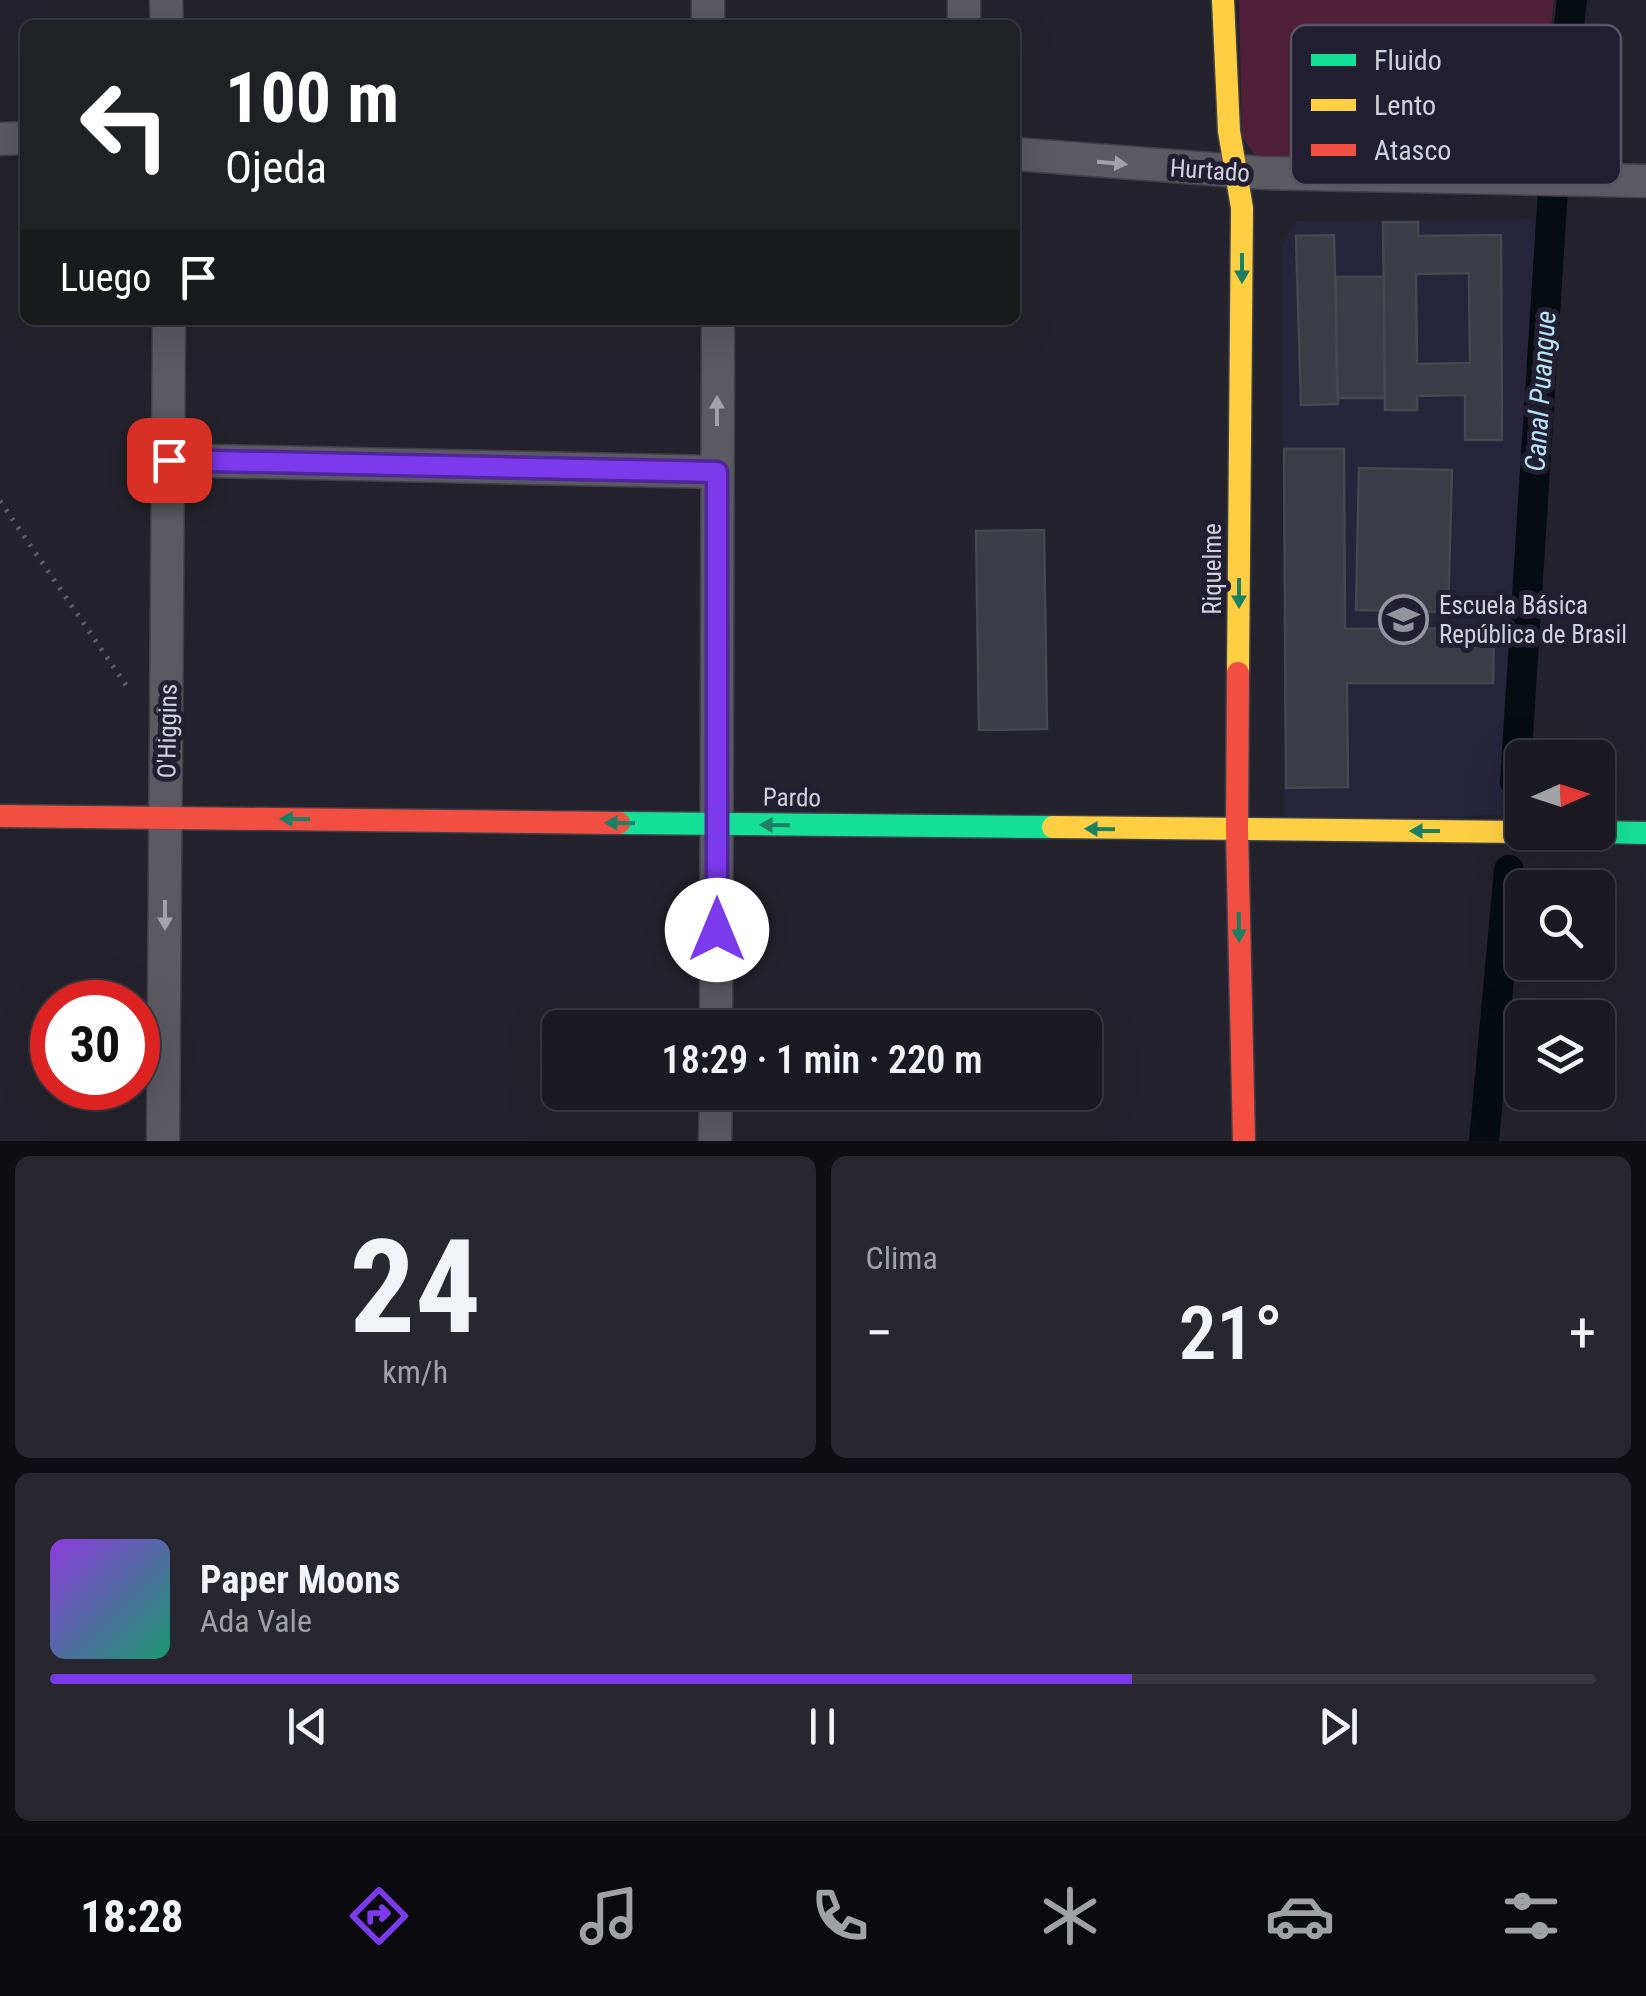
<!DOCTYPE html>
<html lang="es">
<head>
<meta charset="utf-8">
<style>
  :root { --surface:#1b1a22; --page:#28272f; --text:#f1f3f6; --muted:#a0a1a5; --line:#393840; --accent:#7c3aed }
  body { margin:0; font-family:"Roboto Condensed",sans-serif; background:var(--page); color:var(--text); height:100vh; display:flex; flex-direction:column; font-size:38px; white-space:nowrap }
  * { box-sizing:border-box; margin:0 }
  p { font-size:32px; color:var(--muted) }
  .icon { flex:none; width:55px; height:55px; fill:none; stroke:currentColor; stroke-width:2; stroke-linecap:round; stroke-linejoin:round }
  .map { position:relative; height:1141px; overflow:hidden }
  .panel { display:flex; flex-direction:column; gap:15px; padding:15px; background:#0f0e13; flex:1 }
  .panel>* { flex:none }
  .guide { position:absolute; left:20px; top:20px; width:1000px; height:305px; border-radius:15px; box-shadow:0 10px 40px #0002,0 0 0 2px var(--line); background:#202124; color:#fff; overflow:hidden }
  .needle { width:65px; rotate:87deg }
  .controls { position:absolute; left:1505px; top:740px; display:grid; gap:20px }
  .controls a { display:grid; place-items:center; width:110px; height:110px; border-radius:15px; background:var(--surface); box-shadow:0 10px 40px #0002,0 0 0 2px var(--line); font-size:50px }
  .speed { position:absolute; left:30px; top:980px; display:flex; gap:20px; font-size:50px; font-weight:700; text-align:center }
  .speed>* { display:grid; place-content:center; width:130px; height:130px; border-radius:50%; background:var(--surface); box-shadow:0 10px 40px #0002,0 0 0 2px var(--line); line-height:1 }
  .speed .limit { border:15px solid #d22; background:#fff; color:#111 }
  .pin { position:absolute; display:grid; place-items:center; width:85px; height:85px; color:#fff; margin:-42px; border-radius:20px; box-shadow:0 5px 15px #0006 }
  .me { position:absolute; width:110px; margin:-55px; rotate:0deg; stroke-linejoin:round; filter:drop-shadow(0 0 8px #0008) }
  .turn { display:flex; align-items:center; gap:35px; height:210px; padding:0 40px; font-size:45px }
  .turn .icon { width:130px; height:130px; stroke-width:2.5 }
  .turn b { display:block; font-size:70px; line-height:85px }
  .then { display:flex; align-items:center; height:95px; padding:0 40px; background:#0003; gap:20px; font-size:38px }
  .big { font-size:75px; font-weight:600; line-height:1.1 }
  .panel .widget { flex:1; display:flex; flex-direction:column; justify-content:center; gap:15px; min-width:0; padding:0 35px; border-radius:15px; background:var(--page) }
  .panel .dial { align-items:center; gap:0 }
  .dial b { font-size:130px; line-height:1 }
  .song { display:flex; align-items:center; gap:30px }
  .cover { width:120px; height:120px; border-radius:15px; background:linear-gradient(135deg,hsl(270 70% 55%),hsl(160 70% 35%)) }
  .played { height:10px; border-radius:5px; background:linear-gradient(90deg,var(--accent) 70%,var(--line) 70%) }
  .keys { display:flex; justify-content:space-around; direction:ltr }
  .heat { display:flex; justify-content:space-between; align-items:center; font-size:55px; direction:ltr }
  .panel .tiles { flex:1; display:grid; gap:15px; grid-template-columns:1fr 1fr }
  .widget:last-child { grid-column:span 2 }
  .trip { position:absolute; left:542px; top:1010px; width:560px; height:100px; border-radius:15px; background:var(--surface); box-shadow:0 10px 40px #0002,0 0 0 2px var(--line); font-weight:600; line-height:100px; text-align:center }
  .tabs { display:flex; height:160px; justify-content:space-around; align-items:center; background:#0b0a0e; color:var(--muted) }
  .tabs .icon { width:70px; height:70px }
  .tabs .current { color:var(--accent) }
  .tabs b { font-size:45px; color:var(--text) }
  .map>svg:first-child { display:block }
  .built { fill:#27253c }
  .green { fill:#4f2037 }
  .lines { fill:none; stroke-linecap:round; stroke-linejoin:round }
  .canal { stroke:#050d12; stroke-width:30 }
  .building { fill:#3b3c45; stroke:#464850; stroke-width:2.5; fill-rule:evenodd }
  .street-casing { stroke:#414049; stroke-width:35 }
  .fast-casing { stroke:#414049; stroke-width:25 }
  .slow-casing { stroke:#414049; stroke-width:25 }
  .jam-casing { stroke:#414049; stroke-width:25 }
  .path { stroke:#5f5e66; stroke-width:5; stroke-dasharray:2.5 8; stroke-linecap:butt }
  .street { stroke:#5b5a63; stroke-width:32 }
  .fast { stroke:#16e098; stroke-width:22 }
  .slow { stroke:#ffcf43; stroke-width:22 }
  .jam { stroke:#f24e42; stroke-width:22 }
  .oneway { fill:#a2a1ac }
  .oneway2 { fill:#1c8064 }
  .route-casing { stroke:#51269a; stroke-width:25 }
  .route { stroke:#7c3aed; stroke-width:18 }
  .labels { text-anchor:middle; stroke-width:10; stroke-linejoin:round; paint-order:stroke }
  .street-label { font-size:25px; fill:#d1d1dd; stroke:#211f31 }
  .poi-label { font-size:25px; fill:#d1d1dd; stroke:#211f31; text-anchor:start }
  .water-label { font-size:28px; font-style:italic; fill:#b6e5f6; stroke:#211f31 }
  .key { fill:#211f31; stroke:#565465; stroke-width:2.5 }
  .key-label { font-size:28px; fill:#d1d1dd }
</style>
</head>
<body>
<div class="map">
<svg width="1646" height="1141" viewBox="0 0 1646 1141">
  <rect width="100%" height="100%" fill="#24232d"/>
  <!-- built -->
  <path class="built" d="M1547 219 1510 815 1285 819 1282 245 1296 221Z"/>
  <!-- green -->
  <path class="green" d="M1239 0H1554L1535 167 1259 160 1242 137Z"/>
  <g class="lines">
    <!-- canal -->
    <path class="canal" d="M1515 782 1557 127 1572 0
      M1484 1141 1509 870"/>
  </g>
  <!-- building -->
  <path class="building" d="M1383 222H1418V236L1501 235 1502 440H1465V395L1417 396V410H1385ZM1469 273 1470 363 1417 364 1416 274Z
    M1334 235 1338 404 1301 405 1296 236Z
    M1336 277H1384L1385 398H1337Z
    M1284 449H1344L1345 629 1494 628 1493 683H1347L1348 787 1286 788Z
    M1359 468 1452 470 1448 612 1356 610Z
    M1044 530 1047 729 979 730 976 531Z"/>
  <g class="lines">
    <defs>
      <path id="street" d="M166 0 167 25
        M708 0V25
        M964 0V25
        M0 139 25 138
        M1015 154 1264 173 1646 181
        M169 460 717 472
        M716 1028 718 320
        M163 1141 169 320
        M715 1141 716 1092"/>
      <path id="fast" d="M619 823 1053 827
        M1598 832 1646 833"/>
      <path id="slow" d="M1223 0 1229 131 1242 208 1238 673
        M1053 827 1522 832"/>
      <path id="jam" d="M1238 673 1237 830 1244 1141
        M0 816 619 823"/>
    </defs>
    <!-- street casing -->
    <use href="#street" class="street-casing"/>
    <!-- fast casing -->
    <use href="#fast" class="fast-casing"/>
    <!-- slow casing -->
    <use href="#slow" class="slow-casing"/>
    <!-- jam casing -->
    <use href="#jam" class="jam-casing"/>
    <!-- path -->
    <path class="path" d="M0 501 128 688"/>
    <!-- street -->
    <use href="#street" class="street"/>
    <!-- fast -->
    <use href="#fast" class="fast"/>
    <!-- slow -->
    <use href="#slow" class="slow"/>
    <!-- jam -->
    <use href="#jam" class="jam"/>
  </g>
  <!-- one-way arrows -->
  <defs><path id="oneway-solid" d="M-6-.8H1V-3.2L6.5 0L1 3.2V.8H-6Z" transform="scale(2.5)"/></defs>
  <g class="oneway">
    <use href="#oneway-solid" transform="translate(1112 163) rotate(5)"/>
    <use href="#oneway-solid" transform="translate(717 411) rotate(-90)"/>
    <use href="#oneway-solid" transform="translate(165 915) rotate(90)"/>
  </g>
  <g class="oneway2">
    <use href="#oneway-solid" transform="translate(1242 268) rotate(90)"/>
    <use href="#oneway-solid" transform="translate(1239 593) rotate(90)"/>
    <use href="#oneway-solid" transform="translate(295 819) rotate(-179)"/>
    <use href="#oneway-solid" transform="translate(620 823) rotate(-179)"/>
    <use href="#oneway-solid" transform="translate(775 825) rotate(-179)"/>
    <use href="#oneway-solid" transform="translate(1100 829) rotate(-179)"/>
    <use href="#oneway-solid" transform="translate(1425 831) rotate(-180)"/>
    <use href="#oneway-solid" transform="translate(1239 927) rotate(89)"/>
  </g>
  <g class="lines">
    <defs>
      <path id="route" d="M169 460 717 472V930"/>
    </defs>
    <!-- route casing -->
    <use href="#route" class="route-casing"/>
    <!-- route -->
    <use href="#route" class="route"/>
  </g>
  <!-- icons -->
  <defs>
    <symbol id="school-ring" viewBox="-11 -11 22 22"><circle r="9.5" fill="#211f31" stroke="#94949f" stroke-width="1.5"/><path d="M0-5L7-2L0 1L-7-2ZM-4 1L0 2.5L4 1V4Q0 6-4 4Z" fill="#94949f"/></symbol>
  </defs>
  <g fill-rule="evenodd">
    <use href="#school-ring" x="1376" y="592" width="55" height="55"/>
  </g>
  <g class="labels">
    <!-- street labels -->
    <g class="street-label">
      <text transform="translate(1210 170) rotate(4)" y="9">Hurtado</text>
      <text transform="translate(1212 569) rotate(-90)" y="9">Riquelme</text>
      <text transform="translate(167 731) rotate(-89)" y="9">O'Higgins</text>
      <text transform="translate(792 797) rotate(1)" y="9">Pardo</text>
    </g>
    <!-- poi labels -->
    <g class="poi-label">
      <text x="1439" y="614">Escuela Básica<tspan x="1439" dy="29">República de Brasil</tspan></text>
    </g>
    <!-- water labels -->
    <g class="water-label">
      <text transform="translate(1540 391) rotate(-86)" y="10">Canal Puangue</text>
    </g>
  </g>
  <!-- legend -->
  <rect x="1291" y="25" width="330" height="160" rx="15" class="key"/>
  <rect x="1311" y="54" width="45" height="12" fill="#16e098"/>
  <rect x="1311" y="99" width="45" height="12" fill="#ffcf43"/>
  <rect x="1311" y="144" width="45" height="12" fill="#f24e42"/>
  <g class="key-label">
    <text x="1374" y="70">Fluido</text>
    <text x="1374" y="115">Lento</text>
    <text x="1374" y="160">Atasco</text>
  </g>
</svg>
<div class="controls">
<a><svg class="needle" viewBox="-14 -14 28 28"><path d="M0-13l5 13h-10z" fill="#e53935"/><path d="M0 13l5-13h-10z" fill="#a0a1a5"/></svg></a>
<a><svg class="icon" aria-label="search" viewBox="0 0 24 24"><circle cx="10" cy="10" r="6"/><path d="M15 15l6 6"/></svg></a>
<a><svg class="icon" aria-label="layers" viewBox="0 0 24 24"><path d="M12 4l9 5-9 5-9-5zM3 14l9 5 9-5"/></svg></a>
</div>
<div class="speed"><div class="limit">30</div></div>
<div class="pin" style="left:169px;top:460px;background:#d93025"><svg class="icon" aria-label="arrive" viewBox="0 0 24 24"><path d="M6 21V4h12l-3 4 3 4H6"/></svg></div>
<svg class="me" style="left:717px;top:930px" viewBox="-20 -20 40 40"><circle r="19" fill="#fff"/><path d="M0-13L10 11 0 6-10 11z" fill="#7c3aed"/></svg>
<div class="trip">18:29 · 1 min · 220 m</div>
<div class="guide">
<div class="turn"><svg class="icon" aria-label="left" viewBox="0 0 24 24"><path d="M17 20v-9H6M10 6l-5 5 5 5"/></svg><div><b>100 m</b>Ojeda</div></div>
<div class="then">Luego<svg class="icon" aria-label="arrive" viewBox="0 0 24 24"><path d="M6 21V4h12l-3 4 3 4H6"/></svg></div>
</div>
</div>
<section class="panel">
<div class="tiles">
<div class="widget dial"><b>24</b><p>km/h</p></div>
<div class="widget"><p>Clima</p>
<div class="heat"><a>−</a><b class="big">21°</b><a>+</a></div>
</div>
<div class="widget">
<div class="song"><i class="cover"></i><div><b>Paper Moons</b><p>Ada Vale</p></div></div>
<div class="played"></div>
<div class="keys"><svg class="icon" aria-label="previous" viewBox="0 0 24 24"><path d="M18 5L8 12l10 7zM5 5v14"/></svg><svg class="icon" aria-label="pause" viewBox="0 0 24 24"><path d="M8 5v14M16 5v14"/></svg><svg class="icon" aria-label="next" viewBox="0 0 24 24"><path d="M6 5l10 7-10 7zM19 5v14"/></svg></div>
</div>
</div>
</section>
<nav class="tabs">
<b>18:28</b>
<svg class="icon current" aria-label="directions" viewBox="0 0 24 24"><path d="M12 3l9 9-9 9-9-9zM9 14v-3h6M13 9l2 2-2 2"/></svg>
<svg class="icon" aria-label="music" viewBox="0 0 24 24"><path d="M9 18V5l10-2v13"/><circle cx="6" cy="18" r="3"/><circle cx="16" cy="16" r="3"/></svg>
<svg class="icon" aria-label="phone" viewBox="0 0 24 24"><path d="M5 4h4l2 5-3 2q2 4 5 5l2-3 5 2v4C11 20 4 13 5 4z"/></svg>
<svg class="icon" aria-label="climate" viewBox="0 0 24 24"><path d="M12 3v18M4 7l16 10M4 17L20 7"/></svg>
<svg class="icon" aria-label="car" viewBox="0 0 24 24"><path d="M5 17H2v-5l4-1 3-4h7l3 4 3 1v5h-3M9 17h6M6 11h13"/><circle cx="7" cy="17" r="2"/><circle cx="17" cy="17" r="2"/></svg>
<svg class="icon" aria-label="filters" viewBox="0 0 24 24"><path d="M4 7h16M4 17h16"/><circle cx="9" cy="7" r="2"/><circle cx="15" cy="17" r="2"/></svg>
</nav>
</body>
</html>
